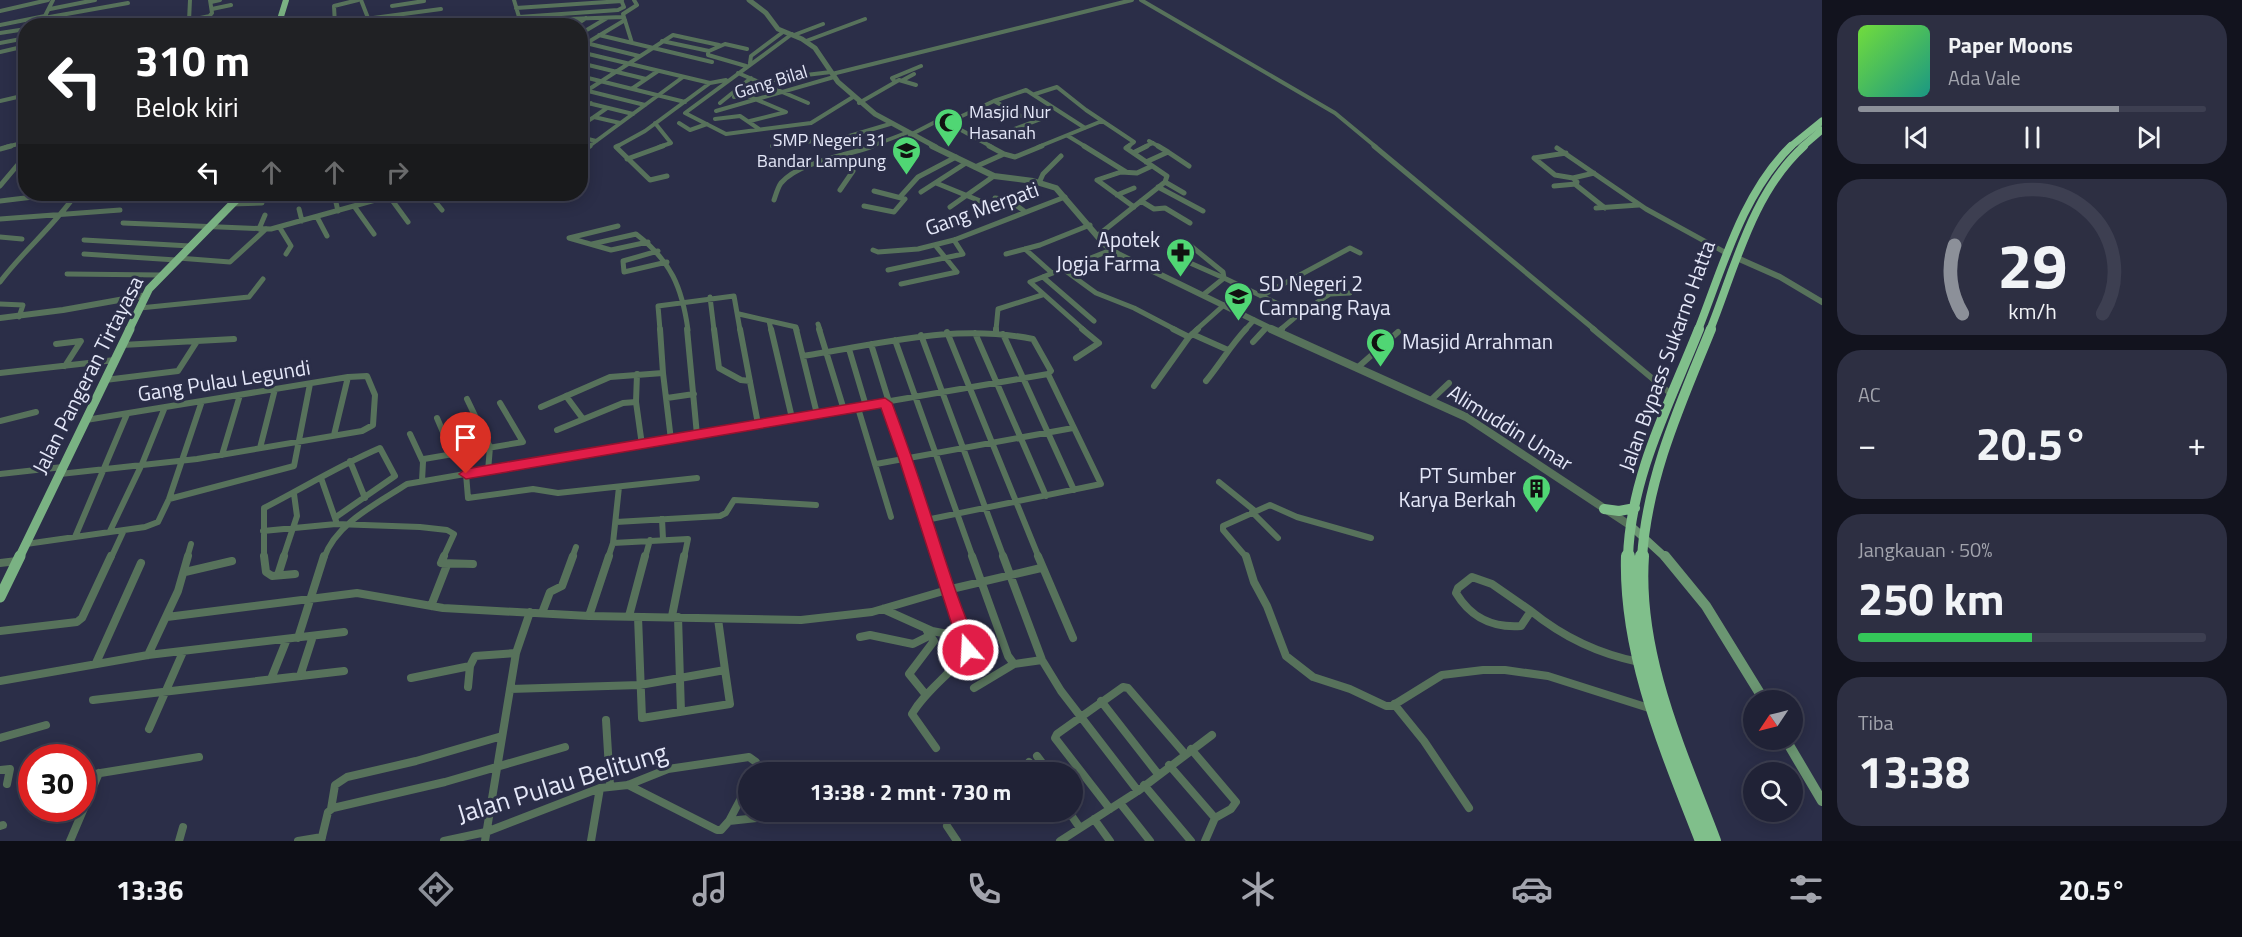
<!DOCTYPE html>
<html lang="id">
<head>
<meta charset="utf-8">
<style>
  :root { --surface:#202236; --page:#2d2f42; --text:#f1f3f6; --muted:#a2a4ad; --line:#3d3f51; --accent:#8c9099 }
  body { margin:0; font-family:"Titillium Web",sans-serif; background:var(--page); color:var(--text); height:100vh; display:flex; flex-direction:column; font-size:22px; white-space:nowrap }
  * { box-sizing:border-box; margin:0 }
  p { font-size:20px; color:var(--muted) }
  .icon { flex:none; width:33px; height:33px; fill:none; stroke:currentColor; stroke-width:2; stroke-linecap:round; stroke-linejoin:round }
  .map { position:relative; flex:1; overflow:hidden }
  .details { display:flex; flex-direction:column; gap:15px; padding:15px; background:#12131e; width:420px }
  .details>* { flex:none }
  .hud { position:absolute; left:18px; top:18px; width:570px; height:183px; border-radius:24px; box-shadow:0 3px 15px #0003,0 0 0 2px var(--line); background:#202124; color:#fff; overflow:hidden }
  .needle { width:39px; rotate:235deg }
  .buttons { position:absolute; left:1743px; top:690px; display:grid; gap:12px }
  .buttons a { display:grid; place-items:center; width:60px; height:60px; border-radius:50%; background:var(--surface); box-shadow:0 3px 15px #0003,0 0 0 2px var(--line); font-size:30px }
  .speed { position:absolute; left:18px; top:744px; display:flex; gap:12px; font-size:30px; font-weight:700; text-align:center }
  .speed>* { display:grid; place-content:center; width:78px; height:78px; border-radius:50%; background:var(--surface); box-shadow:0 3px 15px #0003,0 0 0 2px var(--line); line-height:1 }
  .speed .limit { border:9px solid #d22; background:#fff; color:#111 }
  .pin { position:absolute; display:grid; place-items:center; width:51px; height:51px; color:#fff; margin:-62px -26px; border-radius:50% 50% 50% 0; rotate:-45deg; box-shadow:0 0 6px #0007 }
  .pin .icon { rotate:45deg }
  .me { position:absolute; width:66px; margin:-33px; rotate:341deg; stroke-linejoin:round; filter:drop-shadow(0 0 4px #0008) }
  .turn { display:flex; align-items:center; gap:21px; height:126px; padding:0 18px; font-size:27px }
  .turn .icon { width:78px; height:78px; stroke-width:2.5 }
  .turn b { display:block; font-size:42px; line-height:51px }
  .lanes { display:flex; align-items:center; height:57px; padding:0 18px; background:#0003; justify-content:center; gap:30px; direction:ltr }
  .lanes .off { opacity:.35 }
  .big { font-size:45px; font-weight:700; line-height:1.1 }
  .details .widget { flex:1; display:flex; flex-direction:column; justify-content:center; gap:9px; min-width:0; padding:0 21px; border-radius:24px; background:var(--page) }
  .details .dial { align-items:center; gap:0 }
  .dial svg { height:156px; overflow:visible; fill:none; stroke:var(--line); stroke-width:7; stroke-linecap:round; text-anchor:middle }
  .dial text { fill:var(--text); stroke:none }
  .song { display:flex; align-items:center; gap:18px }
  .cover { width:72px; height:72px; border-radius:9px; background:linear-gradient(135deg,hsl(100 70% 55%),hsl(170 70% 35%)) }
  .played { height:6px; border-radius:3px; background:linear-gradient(90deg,var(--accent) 75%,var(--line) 75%) }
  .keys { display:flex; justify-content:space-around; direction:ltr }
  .heat { display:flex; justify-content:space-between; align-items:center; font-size:33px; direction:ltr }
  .charge { height:9px; border-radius:4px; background:linear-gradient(90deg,#34c759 50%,var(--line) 0) }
  .trip { position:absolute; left:738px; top:762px; width:345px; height:60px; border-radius:30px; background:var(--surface); box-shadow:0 3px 15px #0003,0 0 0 2px var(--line); font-weight:700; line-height:60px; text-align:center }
  .dock { display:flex; height:96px; justify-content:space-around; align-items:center; background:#0d0e16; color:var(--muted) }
  .dock .icon { width:42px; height:42px }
  .dock .selected { color:var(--accent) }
  .dock b { font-size:27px; color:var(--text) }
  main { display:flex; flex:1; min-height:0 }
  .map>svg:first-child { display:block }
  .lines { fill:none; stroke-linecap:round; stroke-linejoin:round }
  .minor-far3 { stroke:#57725b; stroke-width:4 }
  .minor-far2 { stroke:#57725b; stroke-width:5 }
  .minor-far1 { stroke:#57725b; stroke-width:6 }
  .minor { stroke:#57725b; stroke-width:8 }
  .tertiary-far2 { stroke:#57725b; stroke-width:5 }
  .tertiary-far1 { stroke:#57725b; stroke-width:6 }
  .tertiary { stroke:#57725b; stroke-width:8 }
  .secondary-far1 { stroke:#6b9672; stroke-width:8 }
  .secondary { stroke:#6b9672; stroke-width:10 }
  .primary-far3 { stroke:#7ab283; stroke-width:6 }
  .primary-far2 { stroke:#7ab283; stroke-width:8 }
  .primary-far1 { stroke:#7ab283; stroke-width:9 }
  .primary { stroke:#7ab283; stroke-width:11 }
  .trunk-far3 { stroke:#80bf8b; stroke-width:7 }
  .trunk-far2 { stroke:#80bf8b; stroke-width:8 }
  .trunk-far1 { stroke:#80bf8b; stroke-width:10 }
  .trunk { stroke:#80bf8b; stroke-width:14 }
  .route { fill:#e11d48; stroke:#92132f; stroke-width:1.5 }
  .labels { text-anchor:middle; stroke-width:6; stroke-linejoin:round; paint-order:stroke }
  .far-street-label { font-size:18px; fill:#e4e7f8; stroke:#2b2e48 }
  .far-poi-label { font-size:18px; fill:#e4e7f8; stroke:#2b2e48; text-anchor:start }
  .street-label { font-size:21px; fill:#e4e7f8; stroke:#2b2e48 }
  .poi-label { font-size:21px; fill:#e4e7f8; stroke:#2b2e48; text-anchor:end }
  .near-street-label { font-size:26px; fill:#e4e7f8; stroke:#2b2e48 }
</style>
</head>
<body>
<main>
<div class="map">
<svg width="1822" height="841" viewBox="0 0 1822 841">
  <rect width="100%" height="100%" fill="#2b2e48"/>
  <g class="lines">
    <!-- minor-far3 -->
    <path class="minor-far3" d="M361 0 368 18
      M514 0 519 17 526 24
      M1141 0 1335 113 1376 147
      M211 2 220 0
      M392 6 424 1
      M516 8 622 1
      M50 9 95 0
      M212 9 231 5
      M0 11 48 0
      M519 17 618 10 624 7 621 0
      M44 18 128 3
      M43 20 53 0
      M189 21 190 0
      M41 23 68 18H71V21
      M171 24 210 16
      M491 24 494 26
      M0 25 45 16
      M335 25 334 6 358 0
      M83 26 87 25
      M201 26 212 13 210 0
      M313 26 441 9
      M387 26 442 18
      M554 26 567 19 623 17
      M574 26 586 18
      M0 33 26 29
      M580 34 607 18
      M792 34 685 113 726 134 811 123 853 97
      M599 35 712 62
      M794 35 823 24
      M662 41 709 51 725 44 747 49
      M806 41 865 19
      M0 43 26 38
      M586 43 639 56
      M632 43 623 14 637 5 634 0
      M580 47 625 20
      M0 52 26 46
      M580 52 710 83 726 80
      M708 52V55L746 66
      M580 63 646 79
      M750 63 751 56 783 32
      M738 73 808 103
      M832 74 1132 0
      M806 75 831 72
      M580 76 685 102
      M903 80 914 74
      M895 82 892 78 921 66
      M765 83 789 75
      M633 88 658 71
      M580 89 645 105
      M1035 94 1057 87 1086 110 1134 142 1127 147
      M580 95 673 35 719 45
      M734 97 743 94 786 112 750 121
      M0 101 26 95
      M580 101 633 114
      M994 101 1021 116
      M720 103 751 78
      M859 103 899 80 916 85
      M607 108 594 117 620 123
      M580 111 591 103
      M716 111 834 77
      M715 119 740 116 759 129
      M949 122 994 101 1026 90 1085 128
      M655 123 671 143 659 147
      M679 123 690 130 707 124
      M580 126 594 117
      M910 135 941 119 992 147
      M1068 136 1086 147
      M580 137 596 141
      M982 141 1041 119
      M1149 141 1160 147
      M772 146 846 137 890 124
      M6 147 26 142
      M588 147 683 77
      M616 147 645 131 710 83
      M869 147 906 133
      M1038 147 1102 121
      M1144 147 1153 143"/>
    <!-- minor-far2 -->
    <path class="minor-far2" d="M618 146 616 147 650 180 667 176
      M989 146 1004 154
      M1084 146 1126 172
      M1374 146 1595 330
      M1557 148 1646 209 1728 254
      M0 149 11 146
      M583 151 590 146
      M1168 152 1189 166
      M1133 153 1147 146
      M1534 158 1555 175 1573 178
      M1534 158 1566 153
      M627 159 663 146
      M835 159 853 171 840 190
      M1146 162 1168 152 1158 146
      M975 167 1004 154 1015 157 1042 146
      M1594 173 1573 178 1577 182 1576 185 1605 208
      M1165 182 1184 193
      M936 183 990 205
      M1039 183 1043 174 1061 156
      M0 186 26 155
      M1554 186 1576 184
      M1158 187 1203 211
      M921 192 966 163
      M334 194 338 211
      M429 194 442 210
      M1117 195 1134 188
      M389 196 408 222
      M900 197 918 177 956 157
      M995 198 1009 200 1024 211
      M774 200C776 194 778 187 781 183 800 161 847 156 873 146
      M0 201 58 194
      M1141 201 1154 209 1165 208 1190 223
      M231 204 262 203
      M354 206 374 234
      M864 206 894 212 905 199 874 191
      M950 207 994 176
      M1134 207 1097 180 1121 172 1137 173 1152 166
      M1596 208 1639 205
      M299 209 302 221
      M317 217 327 236
      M0 219 120 210
      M123 223 271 229 397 194
      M618 226 569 238 611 250 648 242
      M280 228 291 246 286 254
      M259 229 265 215
      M1097 236 1165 182 1167 176 1126 148 1129 146
      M0 237 22 239
      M84 240 190 246
      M1186 242 1223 272 1224 278
      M592 244 636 234C671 261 682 287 688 330
      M935 245 957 272
      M1025 249 1052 273
      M873 250 878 252 918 249 954 240 1065 197
      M658 251 623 261 624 272 667 262
      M84 254 176 260
      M1006 254 1040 245 1090 225
      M178 258 230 262 266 229
      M1181 259 1224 278
      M1063 269 1096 293 1134 308 1176 330
      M888 270 963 254 954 240
      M67 274 161 275
      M1043 277 1094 321
      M0 282C23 251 54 226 76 194
      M901 284 957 272
      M1203 295 1224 278 1299 314
      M1261 296 1350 248 1360 253
      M710 297 714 330
      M0 304 23 305 19 317
      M140 308 249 297 263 279
      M739 314 796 327 797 330
      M769 321 771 330
      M818 324 820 330
      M660 330 658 306 734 296 740 330
      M996 330 998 309 1042 295
      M1084 330 1030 282 1111 250
      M1196 330 1224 305
      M1245 330 1254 320
      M1264 330 1267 327
      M1280 330 1299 314 1330 294 1350 293"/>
    <!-- minor-far1 -->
    <path class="minor-far1" d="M660 329 663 373
      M687 329 697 435
      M714 329 719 368 741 380 750 381
      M740 329 758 424
      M771 329 792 418
      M796 329 817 414
      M819 329 844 410
      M1173 329 1189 337
      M1593 329 1671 394
      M947 332 1039 558
      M996 332V329
      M1278 332 1282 329
      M975 333 1046 496
      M1003 334 1074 490
      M1192 334 1228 350
      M921 335 1004 558
      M895 340 973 558
      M1253 342 1265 329
      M56 344 81 341 65 366
      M871 344 889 402
      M122 345 234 339
      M849 349 866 406
      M1076 358 1099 343 1082 329
      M1357 368 1398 332
      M0 373 115 360
      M637 374 636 402 642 445
      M105 380 178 371 196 343
      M1206 381C1220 364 1231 345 1246 329
      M1154 386 1189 337 1198 329
      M566 396 583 419
      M667 398 694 394
      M467 399 490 447 488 471
      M1431 400 1449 383
      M885 403 906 459 937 558
      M541 407 610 377 663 373 671 440
      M858 408 891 517
      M437 418 452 453
      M0 421 36 412
      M557 430 623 403 636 402
      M410 434 423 462 422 481
      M334 435 348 377
      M260 448 275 389
      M222 455 240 395
      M424 459 523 442 500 403
      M350 461 365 498
      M876 464 1073 428
      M0 474 63 467
      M60 474 197 459 362 431 373 425 375 395 367 376 348 377 86 420
      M466 474 468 498 533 489 558 493 697 478
      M321 478 336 521
      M1219 482 1255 511
      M169 499 294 466 310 384
      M1252 512 1278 538
      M662 519 663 539
      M926 520 1101 484 1048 374
      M616 522 720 516 726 513 734 500 816 505
      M110 531 142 464 165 407
      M263 531 336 524 420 527 447 530 454 534 443 558
      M75 537 127 414
      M613 543 688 539 684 558
      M26 544 145 527 158 522 169 499 202 401
      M111 558 124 530
      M187 558 191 544
      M264 558V508C303 488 340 465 380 448L395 476 336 517
      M283 558 297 516 294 494
      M324 558C336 523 378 503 407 484L1048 374 1051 371 1033 339C953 323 882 344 803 356
      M572 558 576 547
      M608 558 613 543 619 487
      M645 558 650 540
      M1247 558 1223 530V526L1270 505 1297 517 1371 538"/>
    <!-- minor -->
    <path class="minor" d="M264 556 266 572 272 576 295 574
      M444 556 441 563 473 564
      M972 556 1008 656 1014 664 1042 660
      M1003 556 1042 660 1061 691 1138 791
      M1038 556 1073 638
      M1246 556 1254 582 1267 606 1286 656 1313 677 1350 689 1386 706H1392L1442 675 1483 670H1505L1548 676 1652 709
      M0 563 17 561
      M185 572 232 561
      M278 575 284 556
      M1472 577 1492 584 1531 611 1521 626C1492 628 1471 618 1456 593L1458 588Z
      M431 606 447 565
      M883 609 932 631 964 637
      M1531 611C1563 637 1599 654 1639 662
      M542 613 550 592 562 586 573 556
      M589 616 609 556
      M629 616 645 556
      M672 616 684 556
      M167 617 357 593 443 608 589 616 801 620 872 612 947 590 1041 568
      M638 617 642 718 730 704 725 670
      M678 617 681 712
      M0 631 77 622 82 618 111 556
      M860 637 870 635 913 644 931 635
      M298 638 324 556
      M148 655 178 591 188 556
      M96 663 141 563
      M300 676 313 636
      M411 678 470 666
      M271 679 287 639
      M0 681 148 655 344 632
      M468 687 470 666 475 656 516 653
      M974 688 1014 664
      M510 689 640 685 725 670 718 619
      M926 695 909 674 934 641 927 631
      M93 700 344 671
      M1101 701 1158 774
      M1394 704 1424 741 1469 808
      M606 720 610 785
      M149 729 183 652
      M0 738 46 725
      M936 748 912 714C927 688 954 673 969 647L937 556
      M1191 749 1236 802 1231 809 1215 818 1205 841
      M1037 756 1049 772
      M1029 762 1038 772
      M1169 765 1215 818
      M0 770 10 769 7 784
      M82 776 199 757
      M628 785 717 830H721L729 821 766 817 775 812
      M1144 785 1191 841
      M1120 803 1150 841
      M331 809 335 785 347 777 416 761 502 736
      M1110 809 1055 738 1057 734 1123 687 1128 688 1185 754
      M1069 812 1080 828
      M1094 819 1110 841
      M729 821 748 785
      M0 826 3 825
      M947 826 957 841
      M70 841 99 773
      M179 841 183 827
      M298 841 322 837
      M321 841 328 812 333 808 445 782 565 747
      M444 841 486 832 600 788 628 785 668 769 749 757 756 762 758 768 756 772
      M485 841 516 653 530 612
      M591 841 600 788
      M1060 841 1138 791 1212 735"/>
    <!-- tertiary-far2 -->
    <path class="tertiary-far2" d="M749 0 766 13 778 29 802 39 815 48 838 82 875 114 936 147"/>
    <!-- tertiary-far1 -->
    <path class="tertiary-far1" d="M932 146 994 176 1033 181 1056 188 1104 244 1118 254 1274 330
      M1737 258 1780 277 1822 302
      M0 318 63 310 147 295"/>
    <!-- tertiary -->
    <path class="tertiary" d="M1271 329 1466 417 1631 526"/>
    <!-- secondary-far1 -->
    <path class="secondary-far1" d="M1631 526 1666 558"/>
    <!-- secondary -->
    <path class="secondary" d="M1665 556 1706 606 1764 700
      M1786 740 1822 801"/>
    <!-- primary-far3 -->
    <path class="primary-far3" d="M278 26 286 0"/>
    <!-- primary-far2 -->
    <path class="primary-far2" d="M129 330 149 289 242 194"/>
    <!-- primary-far1 -->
    <path class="primary-far1" d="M19 558 130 329"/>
    <!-- primary -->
    <path class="primary" d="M0 597 20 556"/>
    <!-- trunk-far3 -->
    <path class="trunk-far3" d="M1790 147 1822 121
      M1802 147 1822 130"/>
    <!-- trunk-far2 -->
    <path class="trunk-far2" d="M1698 330C1723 267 1742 194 1791 146
      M1710 330C1735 268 1752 193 1804 146"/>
    <!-- trunk-far1 -->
    <path class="trunk-far1" d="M1604 509 1619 511 1635 508
      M1628 558C1630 478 1670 402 1699 329
      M1642 558C1647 477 1681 403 1711 329"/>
    <!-- trunk -->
    <path class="trunk" d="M1628 556C1625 654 1667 751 1702 841
      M1642 556C1635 655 1680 751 1714 841"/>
  </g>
  <!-- route -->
  <path class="route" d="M885 398 892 403C907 443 921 484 934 525 947 565 959 605 976 642L974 655 968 657 962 655 960 650 899 459 881 408 466 479 459 474 466 469Z"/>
  <!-- icons -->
  <defs>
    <symbol id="mosque-pin" viewBox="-11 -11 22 30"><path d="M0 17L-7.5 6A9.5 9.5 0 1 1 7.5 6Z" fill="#50d674" stroke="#2b2e48"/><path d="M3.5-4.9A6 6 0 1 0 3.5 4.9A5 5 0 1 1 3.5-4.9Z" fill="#111"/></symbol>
    <symbol id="school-pin" viewBox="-11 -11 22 30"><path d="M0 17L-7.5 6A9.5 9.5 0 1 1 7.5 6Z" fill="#50d674" stroke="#2b2e48"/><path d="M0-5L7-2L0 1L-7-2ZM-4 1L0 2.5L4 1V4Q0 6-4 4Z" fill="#111"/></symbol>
    <symbol id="pharmacy-pin" viewBox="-11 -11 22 30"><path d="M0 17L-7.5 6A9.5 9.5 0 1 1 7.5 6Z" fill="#50d674" stroke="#2b2e48"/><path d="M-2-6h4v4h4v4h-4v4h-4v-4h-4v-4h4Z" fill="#111"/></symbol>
    <symbol id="building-pin" viewBox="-11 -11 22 30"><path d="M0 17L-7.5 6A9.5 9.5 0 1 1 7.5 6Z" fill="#50d674" stroke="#2b2e48"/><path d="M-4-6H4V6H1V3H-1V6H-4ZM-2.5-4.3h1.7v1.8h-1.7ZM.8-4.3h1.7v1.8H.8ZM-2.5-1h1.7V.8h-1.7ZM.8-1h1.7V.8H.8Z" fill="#111"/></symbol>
  </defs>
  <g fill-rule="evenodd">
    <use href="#mosque-pin" x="932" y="106" width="33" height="45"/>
    <use href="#school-pin" x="890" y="134" width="33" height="45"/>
    <use href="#pharmacy-pin" x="1164" y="236" width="33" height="45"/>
    <use href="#school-pin" x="1222" y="280" width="33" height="45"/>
    <use href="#mosque-pin" x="1364" y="326" width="33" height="45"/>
    <use href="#building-pin" x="1520" y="472" width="33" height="45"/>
  </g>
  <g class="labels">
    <!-- far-street labels -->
    <g class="far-street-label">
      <text transform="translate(771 82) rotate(-17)" y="6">Gang Bilal</text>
    </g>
    <!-- far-poi labels -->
    <g class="far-poi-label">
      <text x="969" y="118">Masjid Nur<tspan x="969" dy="21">Hasanah</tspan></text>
      <text x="886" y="146" text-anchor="end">SMP Negeri 31<tspan x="886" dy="21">Bandar Lampung</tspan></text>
    </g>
    <!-- street labels -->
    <g class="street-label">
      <text transform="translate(982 209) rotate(-20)" y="7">Gang Merpati</text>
      <text transform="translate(1667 356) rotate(-70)" y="7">Jalan Bypass Sukarno Hatta</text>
      <text transform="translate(88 375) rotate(-63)" y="7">Jalan Pangeran Tirtayasa</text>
      <text transform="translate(224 381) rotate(-9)" y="7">Gang Pulau Legundi</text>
      <text transform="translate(1510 428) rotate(32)" y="7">Alimuddin Umar</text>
    </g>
    <!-- poi labels -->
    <g class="poi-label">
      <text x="1160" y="247">Apotek<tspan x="1160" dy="24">Jogja Farma</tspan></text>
      <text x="1259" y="291" text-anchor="start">SD Negeri 2<tspan x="1259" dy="24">Campang Raya</tspan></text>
      <text x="1402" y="349" text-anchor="start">Masjid Arrahman</text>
      <text x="1516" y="483">PT Sumber<tspan x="1516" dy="24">Karya Berkah</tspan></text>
    </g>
    <!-- near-street labels -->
    <g class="near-street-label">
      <text transform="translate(562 783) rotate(-17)" y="9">Jalan Pulau Belitung</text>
    </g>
  </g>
</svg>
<div class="buttons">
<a><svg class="needle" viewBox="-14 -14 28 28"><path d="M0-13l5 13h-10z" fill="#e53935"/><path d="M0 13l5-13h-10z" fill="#a2a4ad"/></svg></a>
<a><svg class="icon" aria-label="search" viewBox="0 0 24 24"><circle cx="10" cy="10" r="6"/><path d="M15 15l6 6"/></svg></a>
</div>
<div class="speed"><div class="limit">30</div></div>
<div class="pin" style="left:466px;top:474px;background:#d93025"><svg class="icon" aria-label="arrive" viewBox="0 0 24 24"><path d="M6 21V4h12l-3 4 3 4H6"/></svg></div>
<svg class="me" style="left:968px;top:650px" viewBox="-20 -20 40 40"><circle r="17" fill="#e11d48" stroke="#fff" stroke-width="3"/><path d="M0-11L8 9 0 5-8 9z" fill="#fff"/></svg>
<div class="trip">13:38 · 2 mnt · 730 m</div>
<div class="hud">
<div class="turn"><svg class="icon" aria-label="left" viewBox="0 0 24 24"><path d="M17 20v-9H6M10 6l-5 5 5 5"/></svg><div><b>310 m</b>Belok kiri</div></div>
<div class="lanes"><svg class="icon" aria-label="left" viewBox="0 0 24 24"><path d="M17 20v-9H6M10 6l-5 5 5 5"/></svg><svg class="icon off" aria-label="ahead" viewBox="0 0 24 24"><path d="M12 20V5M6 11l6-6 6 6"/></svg><svg class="icon off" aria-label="ahead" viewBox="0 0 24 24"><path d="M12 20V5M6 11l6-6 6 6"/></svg><svg class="icon off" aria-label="right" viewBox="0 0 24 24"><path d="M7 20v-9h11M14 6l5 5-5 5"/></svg></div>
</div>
</div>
<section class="details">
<div class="widget">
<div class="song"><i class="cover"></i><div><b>Paper Moons</b><p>Ada Vale</p></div></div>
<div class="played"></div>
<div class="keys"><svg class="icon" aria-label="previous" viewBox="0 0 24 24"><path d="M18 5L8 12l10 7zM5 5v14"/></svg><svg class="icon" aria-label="pause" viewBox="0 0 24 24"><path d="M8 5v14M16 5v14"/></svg><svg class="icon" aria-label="next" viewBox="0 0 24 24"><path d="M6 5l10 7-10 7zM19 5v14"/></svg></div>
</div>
<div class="widget dial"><svg viewBox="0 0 100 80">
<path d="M14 69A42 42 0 1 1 86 69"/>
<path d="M14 69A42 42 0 0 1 10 34" stroke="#8c9099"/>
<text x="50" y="56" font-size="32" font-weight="700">29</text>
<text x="50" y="72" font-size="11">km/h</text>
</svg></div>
<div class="widget"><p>AC</p>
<div class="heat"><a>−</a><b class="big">20.5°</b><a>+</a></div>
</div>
<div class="widget"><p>Jangkauan · 50%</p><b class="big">250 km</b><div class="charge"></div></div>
<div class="widget"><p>Tiba</p><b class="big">13:38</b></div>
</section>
</main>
<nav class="dock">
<b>13:36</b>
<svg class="icon selected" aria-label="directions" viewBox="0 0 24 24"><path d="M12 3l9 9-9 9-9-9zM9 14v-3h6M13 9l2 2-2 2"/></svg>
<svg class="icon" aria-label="music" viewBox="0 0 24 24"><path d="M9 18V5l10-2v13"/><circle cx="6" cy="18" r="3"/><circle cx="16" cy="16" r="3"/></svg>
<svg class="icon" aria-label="phone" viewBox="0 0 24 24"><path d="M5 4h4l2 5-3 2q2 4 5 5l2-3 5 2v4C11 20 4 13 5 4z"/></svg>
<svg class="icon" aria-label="climate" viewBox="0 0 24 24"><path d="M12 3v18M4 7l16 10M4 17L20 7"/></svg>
<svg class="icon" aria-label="car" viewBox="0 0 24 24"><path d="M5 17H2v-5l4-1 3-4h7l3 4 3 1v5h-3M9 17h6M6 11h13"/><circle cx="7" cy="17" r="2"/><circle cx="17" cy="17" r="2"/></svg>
<svg class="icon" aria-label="filters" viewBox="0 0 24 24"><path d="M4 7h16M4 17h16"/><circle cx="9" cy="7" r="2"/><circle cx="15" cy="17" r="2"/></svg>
<b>20.5°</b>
</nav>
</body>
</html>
